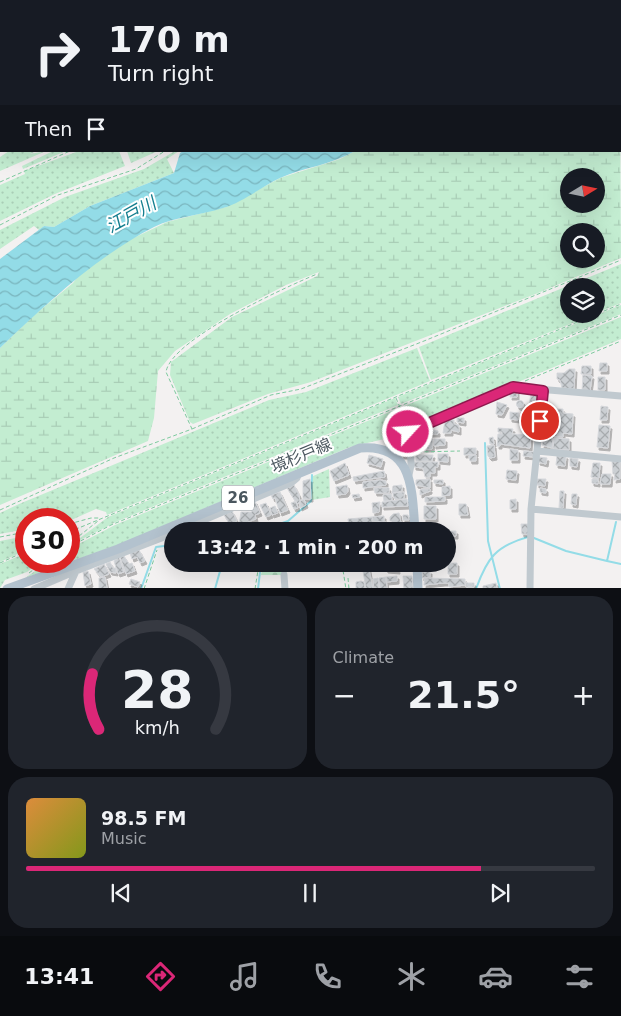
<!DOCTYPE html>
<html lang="en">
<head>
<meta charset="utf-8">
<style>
  :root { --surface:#171b24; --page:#20242c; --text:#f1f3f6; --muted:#9ea1a6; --line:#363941; --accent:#db2777 }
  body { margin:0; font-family:"DejaVu Sans","Noto Sans JP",sans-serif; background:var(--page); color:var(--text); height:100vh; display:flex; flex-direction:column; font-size:19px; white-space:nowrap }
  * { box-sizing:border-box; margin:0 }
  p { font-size:16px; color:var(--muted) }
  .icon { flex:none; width:28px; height:28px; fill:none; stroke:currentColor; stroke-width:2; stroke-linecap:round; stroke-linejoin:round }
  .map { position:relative; height:588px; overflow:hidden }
  .drawer { display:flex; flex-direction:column; gap:8px; padding:8px; background:#0d0f14; flex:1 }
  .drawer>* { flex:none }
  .hud { position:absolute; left:0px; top:0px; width:621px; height:152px; box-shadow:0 5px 20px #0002; background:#171b24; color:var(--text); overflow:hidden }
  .needle { width:32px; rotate:80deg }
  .fabs { position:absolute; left:560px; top:168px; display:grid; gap:10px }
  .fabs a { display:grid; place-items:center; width:45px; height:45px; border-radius:50%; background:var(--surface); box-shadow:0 5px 20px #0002; font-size:25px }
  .speed { position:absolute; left:15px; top:508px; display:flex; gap:10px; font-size:25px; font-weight:700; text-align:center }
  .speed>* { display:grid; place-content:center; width:65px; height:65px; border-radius:50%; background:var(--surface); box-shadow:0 5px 20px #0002; line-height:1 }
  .speed .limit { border:8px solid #d22; background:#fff; color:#111 }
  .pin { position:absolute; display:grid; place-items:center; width:42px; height:42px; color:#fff; margin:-21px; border:2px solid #fff; border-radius:50%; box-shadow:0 1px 5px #0007 }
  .me { position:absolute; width:55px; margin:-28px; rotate:64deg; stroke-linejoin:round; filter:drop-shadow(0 0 4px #0008) }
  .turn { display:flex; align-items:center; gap:18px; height:105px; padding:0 25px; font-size:22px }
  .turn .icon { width:65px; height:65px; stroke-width:2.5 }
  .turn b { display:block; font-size:35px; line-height:42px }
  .then { display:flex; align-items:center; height:48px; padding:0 25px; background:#0003; gap:10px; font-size:19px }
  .big { font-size:38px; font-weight:600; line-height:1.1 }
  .drawer .tile { flex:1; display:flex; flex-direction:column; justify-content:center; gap:8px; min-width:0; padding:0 18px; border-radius:20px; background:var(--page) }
  .drawer .dial { align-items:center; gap:0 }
  .dial svg { height:130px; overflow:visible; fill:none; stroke:var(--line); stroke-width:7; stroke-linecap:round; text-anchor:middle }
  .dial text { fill:var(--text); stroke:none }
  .song { display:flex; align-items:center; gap:15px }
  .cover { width:60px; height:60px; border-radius:8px; background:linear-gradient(135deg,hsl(30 70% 55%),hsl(70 70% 35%)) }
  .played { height:5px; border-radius:2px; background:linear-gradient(90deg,var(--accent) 80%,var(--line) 80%) }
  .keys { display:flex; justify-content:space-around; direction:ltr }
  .heat { display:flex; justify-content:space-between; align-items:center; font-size:28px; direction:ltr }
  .drawer .tiles { flex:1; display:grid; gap:8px; grid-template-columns:1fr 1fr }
  .tile:last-child { grid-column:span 2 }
  .trip { position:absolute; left:164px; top:522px; width:292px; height:50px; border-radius:25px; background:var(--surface); box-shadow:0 5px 20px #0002; font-weight:600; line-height:50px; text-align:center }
  .tabs { display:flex; height:80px; justify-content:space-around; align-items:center; background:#090b0e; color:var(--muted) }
  .tabs .icon { width:35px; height:35px }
  .tabs .current { color:var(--accent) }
  .tabs b { font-size:22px; color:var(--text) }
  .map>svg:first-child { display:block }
  .green { fill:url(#green-dots) }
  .wetland { fill:url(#wetland-marsh); fill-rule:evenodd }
  .cemetery { fill:url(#cemetery-stones) }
  .water { fill:url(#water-waves) }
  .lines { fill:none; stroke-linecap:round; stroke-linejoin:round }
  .stream { stroke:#93dce7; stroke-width:2 }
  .building { fill:url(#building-cross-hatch); stroke:#d6d8dc; filter:url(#shadow) }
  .path { stroke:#7dca9e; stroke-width:1; stroke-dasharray:4 2.5; stroke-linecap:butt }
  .minor { stroke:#c0c9cf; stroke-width:7 }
  .major { stroke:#b3c2ce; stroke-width:9 }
  .route-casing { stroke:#8e194d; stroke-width:12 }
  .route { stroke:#db2777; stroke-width:9 }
  .labels { text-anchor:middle; stroke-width:4; stroke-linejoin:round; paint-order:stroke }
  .shield { fill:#fff; stroke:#80898e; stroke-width:1 }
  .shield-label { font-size:15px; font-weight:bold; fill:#4a565e }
  .street-label { font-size:16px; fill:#4a565e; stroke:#fff }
  .water-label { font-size:18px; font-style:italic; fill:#147e8f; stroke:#fff }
</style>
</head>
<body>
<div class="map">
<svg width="621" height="589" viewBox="0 0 621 589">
  <defs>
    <pattern id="green-dots" width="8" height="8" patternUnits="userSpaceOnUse" patternTransform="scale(1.25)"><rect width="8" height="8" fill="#c3edd1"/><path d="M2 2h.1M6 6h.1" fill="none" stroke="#a9cdb6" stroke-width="1.8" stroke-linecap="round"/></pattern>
    <pattern id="wetland-marsh" width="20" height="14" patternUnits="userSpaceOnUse" patternTransform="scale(1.25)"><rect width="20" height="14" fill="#c3edd1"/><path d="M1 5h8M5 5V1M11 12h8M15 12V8" fill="none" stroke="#a9cdb6"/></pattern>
    <pattern id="cemetery-stones" width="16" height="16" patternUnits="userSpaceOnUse" patternTransform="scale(1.25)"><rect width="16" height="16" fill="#c3edd1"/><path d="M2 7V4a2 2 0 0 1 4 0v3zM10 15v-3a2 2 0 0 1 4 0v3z" fill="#a9cdb6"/></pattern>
    <pattern id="water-waves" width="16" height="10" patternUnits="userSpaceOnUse" patternTransform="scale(1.25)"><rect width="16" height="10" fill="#93dce7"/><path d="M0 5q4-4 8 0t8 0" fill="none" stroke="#7ab5be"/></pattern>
    <pattern id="building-cross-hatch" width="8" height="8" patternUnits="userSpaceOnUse" patternTransform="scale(1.25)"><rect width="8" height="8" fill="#cbcfd3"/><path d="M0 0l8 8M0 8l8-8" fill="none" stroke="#a7abae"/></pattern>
    <filter id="shadow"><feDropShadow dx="2" dy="3" stdDeviation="0" flood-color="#0004"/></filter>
  </defs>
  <rect width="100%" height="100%" fill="#f3f1f1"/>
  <!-- green -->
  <path class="green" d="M421 0H500L418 1Z
    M9 151H36L30 154 46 151 0 171V157Z
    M53 151H66L23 169 22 166Z
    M79 151H119L125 166 55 194 0 221V185L25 174 24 171Z
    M127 151H158L131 163Z
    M175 151H179L167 159 174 173 90 206 54 227 44 226 39 230 34 226 0 249V230L65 197 144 169Z
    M621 264V303L596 313V286H569V314H595L431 380 419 347Z
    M621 305V314L401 404 398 397Z
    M621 317V339L449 411 448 408 438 416 411 427 402 407Z
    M417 348 430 381 107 515 106 512 96 509 69 521V519H26V529L0 534V513L19 504 269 400 306 392Z
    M395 398 398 405 118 521 72 544 108 517Z
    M399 408 407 429 406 434 350 447 123 543 25 578 50 561H69V549L115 525Z
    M329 469 330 497 312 500 311 477Z
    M26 536V550L0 562V541Z
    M26 553V561H42L27 572 5 580 0 588V564Z"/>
  <!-- wetland -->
  <path class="wetland" d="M518 0H621V3L620 1H515Z
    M620 82 621 258 538 293 311 382 268 394 193 424 190 422 170 375 171 362 232 317 317 276 319 272 286 285 230 314 175 351 158 371 154 418 148 441 0 505V348L33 316 73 283 79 275 121 244 167 222 226 207 280 178 340 159 355 151H620ZM569 176H596V204H569ZM569 231H596V259H569Z"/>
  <!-- cemetery -->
  <path class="cemetery" d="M263 564H287L292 571H288L285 575H261Z"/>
  <!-- water -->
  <path class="water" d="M183 151H355C331 165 305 167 280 178 261 187 243 202 223 208 201 215 174 217 154 227 96 257 47 303 0 348V259L44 226 54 227 90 206 174 173 180 153Z"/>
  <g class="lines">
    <!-- stream -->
    <path class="stream" d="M2 0 3 1
      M0 95H1
      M485 443 488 541 500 589
      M260 531 288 521 311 501 312 475
      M534 538 566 551 607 561 616 522
      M607 561 621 564
      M141 589 156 547 172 545
      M215 589 222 564
      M258 589 261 564
      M476 589C487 558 496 546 528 537"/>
  </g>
  <!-- building -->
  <path class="building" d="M600 363H607V371H599Z
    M582 366H591V374H581Z
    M569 369H575L574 389 562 388 560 380 557 379V373H564Z
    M583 375 592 376 590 391H582Z
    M598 377H605V390H598Z
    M511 391H517V397H510Z
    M531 392 540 393 538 407H529Z
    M516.5 404a3.5 3.5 0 1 1 7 0a3.5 3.5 0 1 1-7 0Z
    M497 402 507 405 502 415 496 414Z
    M601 406 608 407 607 420H600Z
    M555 409H563V413L573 414 572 434 563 433V437L547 436 548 432H542L544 412 555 413Z
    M510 412 519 413 518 420 510 419Z
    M521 412 532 413 533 431 523 428 524 420H521Z
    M457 418H464V423L457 422Z
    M445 420H454V424L459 425V432L451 430V433H443Z
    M599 425 610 426 608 448 597 447Z
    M498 428 513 429 512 434 531 435 530 448 500 444V446H497L498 434H502V432H498Z
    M429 429 438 431V434H430Z
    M493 437 494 444H490L489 438Z
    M427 438 433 439 432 449H424Z
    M544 438H553L552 448 542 445Z
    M554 438 569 439V450L553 449Z
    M434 439H445V445L434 446Z
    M414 442H420V449H414Z
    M405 444 406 456H402L398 445Z
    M494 445 495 457 490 458 488 456 487 446Z
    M464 448H476V454L464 455Z
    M510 449 518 450V460H510Z
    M524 451 535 452 534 457 523 456Z
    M438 454H448V462L438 461Z
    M369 455 383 459 381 467 367 463Z
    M416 455H433L432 461H416Z
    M476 455V461H470L469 456Z
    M557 455 566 456 565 466 556 465Z
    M539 457 547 458 546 464 538 462Z
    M570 458 578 459 577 467 570 466Z
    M620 460V479L614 480 615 474H613L612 461Z
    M414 462H438V467H435V473H430V477H425L423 468 414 467Z
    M345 463 349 475 334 481 330 471Z
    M593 463H600L599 478 591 477Z
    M507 470 517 471 516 480 506 479Z
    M384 471 385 477 354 481 353 477Z
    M602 474H611L610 484H600Z
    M310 479 311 499H303V481Z
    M430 479V488L416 485V480Z
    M537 479H546L545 486 537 485Z
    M592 479H598V484L592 483Z
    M380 480 386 481V485L363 488V482Z
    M434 480H443V484L434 483Z
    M294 485 299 495 300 502 297 504 287 488Z
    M347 485 348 491 346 494 337 495 336 487Z
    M402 485V491L392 493 393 486Z
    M450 486V495L442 496V487Z
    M374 488H389V493H375Z
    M540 488 546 489V493L540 492Z
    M422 489H430V491L420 495V490Z
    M560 491H564L563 508H559Z
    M280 492 288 510 280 513 275 498 273 499 271 495Z
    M404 492V499H395L393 496V493Z
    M359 494 360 497 353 498 352 495Z
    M391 494 392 500 384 501 383 495Z
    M572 494H577L576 505 571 504Z
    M425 497H445V501L425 502Z
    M304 499 306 505 300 508V501Z
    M407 499 408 506 382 507V502Z
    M516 499V509H510V500Z
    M255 501 260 513 255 515 256 519 239 525 241 512H252L249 506 246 505Z
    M296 501 298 508 294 509 291 503Z
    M380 502 379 512 373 513 372 503Z
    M266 503 271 515 266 517 260 505Z
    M459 504H466L468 515H459Z
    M275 506 278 513 272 515 270 508Z
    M424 506H436V519H424Z
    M232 511 237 521 230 525 224 515Z
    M399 513 402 528 393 530 392 521H390V517L393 514Z
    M403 515H408L409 520H403Z
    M384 516V522L373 521 372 517Z
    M372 517V524L349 528 348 519Z
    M386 522 383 530H379L376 523Z
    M226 524 229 531H221L219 526Z
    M521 524H529V534H522Z
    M446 531H456V536H448Z
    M139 550 145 561 140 563 137 557 132 559 130 553Z
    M124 556 129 564 132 563 135 571 126 574 120 557Z
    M119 557 124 572 118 574 114 561Z
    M110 562 113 568H116V573L110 572 106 564Z
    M448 563H457V574H448Z
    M104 564 109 574 101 577 94 569Z
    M368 564 370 575 373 589H366L362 565Z
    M385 564H397L398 571 386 570Z
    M88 571 91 584 85 586 83 572Z
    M430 571V577L422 578V572Z
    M397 576V581L386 582V577Z
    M403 576H412L413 589H404Z
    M105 577 107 588 99 589V578Z
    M386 577 387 589H380L379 578Z
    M378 578 379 588 374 589 373 579Z
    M425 578 465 579V585L449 587V583H443L424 585Z
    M131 579 140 582 138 587 129 584Z
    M361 581 364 582 365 589H356V582Z
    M466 583H474V587H466Z
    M496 583 497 589H483V586Z"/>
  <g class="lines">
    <!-- path -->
    <path class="path" d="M0 1 1 4
      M387 1 389 0
      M415 1 418 0
      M504 1 507 0
      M0 182 70 151
      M0 225 58 195 136 169 165 151
      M525 381 621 341
      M396 398 407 424
      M192 429 271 395 301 389 424 341 621 260
      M418 452 460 451
      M0 510 114 458 192 429 166 372C171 339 286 287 317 274
      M69 524 91 518H100
      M69 532 621 304
      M0 537 26 532
      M69 544 98 521
      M69 547 111 525 621 315
      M0 563 26 551
      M342 564 346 589
      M29 573 45 561
      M348 578 349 589
      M144 589 157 550
      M255 589 259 564"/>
    <!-- minor -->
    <path class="minor" d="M59 0 60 1
      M114 0 116 1
      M157 0 159 1
      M273 0 274 1
      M175 1 176 0
      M297 1 298 0
      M0 100 1 99
      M537 451 621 459
      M409 475 411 465 410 430 513 387 621 396
      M531 509 621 517
      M178 531 291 483 297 478 299 473
      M76 571 172 534
      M284 575 285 589
      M34 589 76 571 68 589
      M530 589 531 509 543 391"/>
    <!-- major -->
    <path class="major" d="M246 1 247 0
      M0 131 1 130
      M417 564 418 589
      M7 589 118 549 360 448C414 443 412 492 415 531"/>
  </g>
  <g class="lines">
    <defs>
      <path id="route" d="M408 432 513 387 543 391 540 421"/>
    </defs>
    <!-- route casing -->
    <use href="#route" class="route-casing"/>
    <!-- route -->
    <use href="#route" class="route"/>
  </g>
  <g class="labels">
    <!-- shield labels -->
    <rect class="shield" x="222" y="485.5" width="32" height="25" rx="4"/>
    <g class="shield-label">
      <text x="238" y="503">26</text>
    </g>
    <!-- street labels -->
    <g class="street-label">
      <text transform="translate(301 455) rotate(-23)" y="6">境杉戸線</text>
    </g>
    <!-- water labels -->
    <g class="water-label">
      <text transform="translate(131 215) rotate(-29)" y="6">江戸川</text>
    </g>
  </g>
</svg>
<div class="fabs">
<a><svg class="needle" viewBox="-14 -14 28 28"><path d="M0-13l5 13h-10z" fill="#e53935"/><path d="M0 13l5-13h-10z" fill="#9ea1a6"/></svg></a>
<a><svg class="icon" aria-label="search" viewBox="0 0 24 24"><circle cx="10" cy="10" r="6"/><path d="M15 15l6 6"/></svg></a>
<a><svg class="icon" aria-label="layers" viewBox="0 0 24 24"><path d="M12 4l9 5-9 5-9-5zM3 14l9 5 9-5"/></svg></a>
</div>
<div class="speed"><div class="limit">30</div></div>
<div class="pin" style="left:540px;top:421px;background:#d93025"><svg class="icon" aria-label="arrive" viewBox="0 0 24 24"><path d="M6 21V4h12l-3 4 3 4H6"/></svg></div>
<svg class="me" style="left:408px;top:432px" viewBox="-20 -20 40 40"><circle r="17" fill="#db2777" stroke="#fff" stroke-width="3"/><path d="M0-11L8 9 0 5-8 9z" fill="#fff"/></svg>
<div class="trip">13:42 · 1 min · 200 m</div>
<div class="hud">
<div class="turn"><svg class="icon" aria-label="right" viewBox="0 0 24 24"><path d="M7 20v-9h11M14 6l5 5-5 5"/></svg><div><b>170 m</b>Turn right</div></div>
<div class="then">Then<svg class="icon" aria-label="arrive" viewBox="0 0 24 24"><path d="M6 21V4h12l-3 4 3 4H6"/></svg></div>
</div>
</div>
<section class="drawer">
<div class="tiles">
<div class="tile dial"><svg viewBox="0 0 100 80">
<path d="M14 69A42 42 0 1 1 86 69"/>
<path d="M14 69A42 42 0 0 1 10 35" stroke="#db2777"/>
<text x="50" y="56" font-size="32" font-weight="700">28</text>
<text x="50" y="72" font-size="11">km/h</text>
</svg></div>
<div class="tile"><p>Climate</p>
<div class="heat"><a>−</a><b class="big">21.5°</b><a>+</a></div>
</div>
<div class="tile">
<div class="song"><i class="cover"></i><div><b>98.5 FM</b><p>Music</p></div></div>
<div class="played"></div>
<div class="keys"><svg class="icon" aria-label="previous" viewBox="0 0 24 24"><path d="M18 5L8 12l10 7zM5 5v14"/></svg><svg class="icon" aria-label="pause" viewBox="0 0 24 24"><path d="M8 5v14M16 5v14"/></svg><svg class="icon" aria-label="next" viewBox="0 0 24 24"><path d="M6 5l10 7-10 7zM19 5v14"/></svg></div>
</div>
</div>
</section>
<nav class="tabs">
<b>13:41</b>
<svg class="icon current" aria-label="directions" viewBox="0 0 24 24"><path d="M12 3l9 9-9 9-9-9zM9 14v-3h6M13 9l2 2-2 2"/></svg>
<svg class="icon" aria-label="music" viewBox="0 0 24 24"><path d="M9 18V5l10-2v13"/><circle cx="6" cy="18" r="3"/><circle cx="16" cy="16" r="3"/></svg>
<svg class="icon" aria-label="phone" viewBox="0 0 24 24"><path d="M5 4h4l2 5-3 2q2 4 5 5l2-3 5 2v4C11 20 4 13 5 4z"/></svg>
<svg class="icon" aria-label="climate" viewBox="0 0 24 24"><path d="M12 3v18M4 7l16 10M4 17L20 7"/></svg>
<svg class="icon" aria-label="car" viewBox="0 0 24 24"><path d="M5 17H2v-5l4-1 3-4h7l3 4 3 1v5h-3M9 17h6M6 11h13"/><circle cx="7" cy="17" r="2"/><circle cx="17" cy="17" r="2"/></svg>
<svg class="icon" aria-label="filters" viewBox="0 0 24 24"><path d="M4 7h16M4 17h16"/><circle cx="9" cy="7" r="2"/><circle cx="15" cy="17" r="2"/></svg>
</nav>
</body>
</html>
